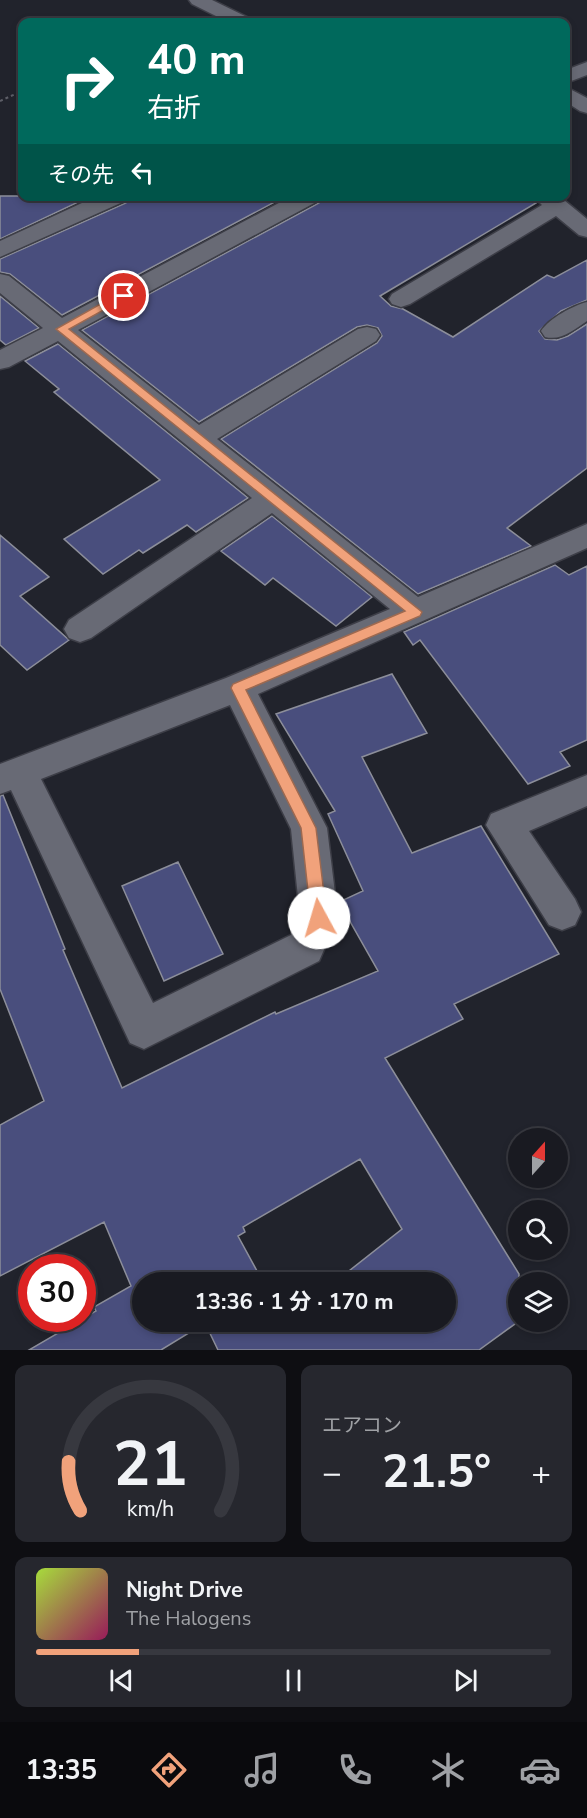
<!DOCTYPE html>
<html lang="ja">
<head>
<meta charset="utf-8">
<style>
  :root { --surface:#191a21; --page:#26272e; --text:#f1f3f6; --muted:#9fa1a5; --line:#37383f; --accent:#f1a27b }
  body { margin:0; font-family:"Nunito Sans","Noto Sans JP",sans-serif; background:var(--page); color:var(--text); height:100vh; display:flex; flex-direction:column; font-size:22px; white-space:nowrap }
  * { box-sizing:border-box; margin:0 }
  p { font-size:20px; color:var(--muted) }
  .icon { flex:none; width:33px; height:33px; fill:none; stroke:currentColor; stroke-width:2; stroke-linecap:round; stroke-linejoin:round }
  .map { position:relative; height:1350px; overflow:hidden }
  .details { display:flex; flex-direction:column; gap:15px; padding:15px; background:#0e0e12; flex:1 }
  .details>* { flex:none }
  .guide { position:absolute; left:18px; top:18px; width:552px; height:183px; border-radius:12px; box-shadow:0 3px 9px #0003,0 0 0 2px var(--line); background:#00695c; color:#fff; overflow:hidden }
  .needle { width:39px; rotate:21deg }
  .buttons { position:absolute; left:508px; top:1128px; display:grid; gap:12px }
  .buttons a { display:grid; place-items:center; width:60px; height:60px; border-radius:50%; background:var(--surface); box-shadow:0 3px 9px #0003,0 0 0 2px var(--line); font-size:30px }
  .speed { position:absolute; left:18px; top:1254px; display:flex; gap:12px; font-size:30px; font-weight:700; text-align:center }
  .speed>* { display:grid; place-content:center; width:78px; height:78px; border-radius:50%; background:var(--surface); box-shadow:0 3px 9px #0003,0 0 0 2px var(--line); line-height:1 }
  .speed .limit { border:9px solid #d22; background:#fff; color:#111 }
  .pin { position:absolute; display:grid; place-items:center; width:51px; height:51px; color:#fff; margin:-26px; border:3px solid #fff; border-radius:50%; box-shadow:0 2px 6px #0007 }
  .me { position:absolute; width:66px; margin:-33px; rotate:354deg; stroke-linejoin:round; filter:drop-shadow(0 0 4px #0008) }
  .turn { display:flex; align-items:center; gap:21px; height:126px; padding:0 30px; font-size:27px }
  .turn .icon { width:78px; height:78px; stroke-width:2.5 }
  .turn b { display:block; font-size:42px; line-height:51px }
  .then { display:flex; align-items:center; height:57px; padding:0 30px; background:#0003; gap:12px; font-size:22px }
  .big { font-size:45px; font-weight:700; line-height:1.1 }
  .details .widget { flex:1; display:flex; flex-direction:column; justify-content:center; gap:9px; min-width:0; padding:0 21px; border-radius:12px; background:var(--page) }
  .details .dial { align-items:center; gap:0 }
  .dial svg { height:156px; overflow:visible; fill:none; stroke:var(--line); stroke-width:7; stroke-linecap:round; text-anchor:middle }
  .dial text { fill:var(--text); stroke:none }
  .song { display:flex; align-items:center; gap:18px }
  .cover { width:72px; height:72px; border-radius:9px; background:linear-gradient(135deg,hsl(80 70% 55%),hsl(330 70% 35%)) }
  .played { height:6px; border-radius:3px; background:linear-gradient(90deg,var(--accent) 20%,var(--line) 20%) }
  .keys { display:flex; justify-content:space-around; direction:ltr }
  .heat { display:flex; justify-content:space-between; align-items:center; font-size:33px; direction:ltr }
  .details .tiles { flex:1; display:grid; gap:15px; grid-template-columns:1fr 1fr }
  .widget:last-child { grid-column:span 2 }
  .trip { position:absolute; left:132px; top:1272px; width:324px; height:60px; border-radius:30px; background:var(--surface); box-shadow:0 3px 9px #0003,0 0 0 2px var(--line); font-weight:700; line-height:60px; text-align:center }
  .dock { display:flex; height:96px; justify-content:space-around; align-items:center; background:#0a0a0d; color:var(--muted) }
  .dock .icon { width:42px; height:42px }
  .dock .selected { color:var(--accent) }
  .dock b { font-size:27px; color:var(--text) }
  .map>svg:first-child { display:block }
  .building { fill:#494e7d; stroke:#8c8e9a; stroke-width:1.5; fill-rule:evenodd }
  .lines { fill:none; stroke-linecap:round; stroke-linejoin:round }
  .minor-casing { stroke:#3d3e47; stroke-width:3 }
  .path { stroke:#5d5e67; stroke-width:2; stroke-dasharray:3 3; stroke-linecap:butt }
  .minor { fill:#686a75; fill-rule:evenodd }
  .route { fill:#f1a27b; stroke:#9d6950; stroke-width:1.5 }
</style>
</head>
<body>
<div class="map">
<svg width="587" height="1350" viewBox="0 0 587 1350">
  <rect width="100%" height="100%" fill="#21232c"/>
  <!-- building -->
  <path class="building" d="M0 196H91L0 239Z
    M130 196H286L62 315 10 274 0 272V259L126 203Z
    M323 196H531L536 203 380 296 391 306 403 309 453 337 547 275 554 278 587 260V300L561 311 539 331 545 339 557 340 568 336 587 324V468L507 528 531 546 418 594 221 439 377 343 382 336 378 328 367 325 357 327 199 422 82 330 319 203Z
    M0 296 39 328 6 345 0 340Z
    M58 344 248 498 196 532 187 525 143 553 139 550 103 574 64 539 160 480 54 392 59 389 25 361Z
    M272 516 372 597 336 626 273 578 265 585 221 551Z
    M0 535 49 577 20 596 69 640 27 670 0 645Z
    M555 565 569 575 587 566V740L560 752 570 766 528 784 420 640 413 645 404 632Z
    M392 674 427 733 362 757 412 853 481 826 559 954 454 1004 463 1019 385 1058 519 1274V1321L479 1350H218L205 1323 161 1350H29L96 1311 94 1307 131 1286 104 1222 0 1276V1125L44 1101 0 989V796L3 795 65 949 63 950 122 1088 275 1012 276 1014 378 971 339 902 363 891 328 814 335 811 276 714ZM360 1159 402 1229 335 1282H446V1322H286L284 1323 283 1322H142V1282H263L238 1236 245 1232 243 1227Z
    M178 862 223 954 164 981 122 886Z"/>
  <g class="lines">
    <defs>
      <path id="minor" d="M189 0H212L249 18 251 22H228L192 4Z
        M587 62V75L566 83V70Z
        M566 87 587 98V113L580 111 566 102Z
        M97 196H128L125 201 0 257V241Z
        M292 196H321L318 201 78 330 199 425 358 329 367 327 376 329 380 335 376 341 217 439 418 597 587 524V548L258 694 327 828 338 918 319 961 144 1049 130 1043 11 790 0 794V764L226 678 390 609 272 513 91 638 80 642 69 638 64 629 69 620 252 498 58 341 9 367 0 369V350L43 328 0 293V274L9 276 62 318ZM230 705 291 829 300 917 291 935 153 1003 41 779Z
        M533 196H559L587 219V237L579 235 556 216 410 304 401 307 392 304 389 299 392 294 542 205Z
        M587 302V321C573 330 562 341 545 337L541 331C550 318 572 306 587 302Z
        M587 775V806L529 831 575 899 581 912 575 925 562 930 549 925 486 825 491 814Z"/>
    </defs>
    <!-- minor casing -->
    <use href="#minor" class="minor-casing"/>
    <!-- path -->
    <path class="path" d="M0 101 22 91"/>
    <!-- minor -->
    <use href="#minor" class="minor"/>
  </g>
  <!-- route -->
  <path class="route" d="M120 293 129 296 69 329 422 612 420 616 246 690 316 828 327 918 324 924 319 926 313 924 311 918 301 828 231 688 233 684 405 611 56 329Z"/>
</svg>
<div class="buttons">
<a><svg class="needle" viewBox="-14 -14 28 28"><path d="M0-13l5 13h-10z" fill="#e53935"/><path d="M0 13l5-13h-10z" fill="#9fa1a5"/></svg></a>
<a><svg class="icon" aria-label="search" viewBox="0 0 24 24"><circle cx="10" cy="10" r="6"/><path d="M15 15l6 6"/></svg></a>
<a><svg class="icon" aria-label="layers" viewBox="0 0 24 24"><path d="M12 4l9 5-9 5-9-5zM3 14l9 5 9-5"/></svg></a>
</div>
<div class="speed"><div class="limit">30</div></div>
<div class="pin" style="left:124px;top:296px;background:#d93025"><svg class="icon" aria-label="arrive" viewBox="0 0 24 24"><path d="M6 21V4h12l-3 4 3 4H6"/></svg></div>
<svg class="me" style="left:319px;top:918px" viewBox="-20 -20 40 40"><circle r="19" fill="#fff"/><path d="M0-13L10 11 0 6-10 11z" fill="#f1a27b"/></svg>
<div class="trip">13:36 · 1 分 · 170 m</div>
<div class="guide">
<div class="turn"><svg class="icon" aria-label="right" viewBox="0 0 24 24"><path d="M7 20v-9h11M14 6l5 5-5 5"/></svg><div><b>40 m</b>右折</div></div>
<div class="then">その先<svg class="icon" aria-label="left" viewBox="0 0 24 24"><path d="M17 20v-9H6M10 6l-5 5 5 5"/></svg></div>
</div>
</div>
<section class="details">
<div class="tiles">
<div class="widget dial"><svg viewBox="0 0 100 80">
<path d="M14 69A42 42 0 1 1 86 69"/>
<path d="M14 69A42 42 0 0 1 8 44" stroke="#f1a27b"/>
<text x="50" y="56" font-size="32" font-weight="700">21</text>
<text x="50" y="72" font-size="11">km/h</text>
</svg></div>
<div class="widget"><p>エアコン</p>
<div class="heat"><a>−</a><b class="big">21.5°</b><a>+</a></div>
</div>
<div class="widget">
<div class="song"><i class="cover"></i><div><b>Night Drive</b><p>The Halogens</p></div></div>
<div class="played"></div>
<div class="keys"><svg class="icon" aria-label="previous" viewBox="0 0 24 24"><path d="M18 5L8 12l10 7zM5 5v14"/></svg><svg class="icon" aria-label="pause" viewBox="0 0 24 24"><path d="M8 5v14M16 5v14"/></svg><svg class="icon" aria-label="next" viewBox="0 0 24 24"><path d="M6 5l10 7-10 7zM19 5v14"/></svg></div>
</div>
</div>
</section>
<nav class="dock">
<b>13:35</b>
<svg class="icon selected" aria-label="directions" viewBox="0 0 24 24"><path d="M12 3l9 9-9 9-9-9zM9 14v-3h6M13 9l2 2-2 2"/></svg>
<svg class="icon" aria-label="music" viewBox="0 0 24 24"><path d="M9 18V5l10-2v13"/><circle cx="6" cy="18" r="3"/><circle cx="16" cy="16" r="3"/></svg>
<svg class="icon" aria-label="phone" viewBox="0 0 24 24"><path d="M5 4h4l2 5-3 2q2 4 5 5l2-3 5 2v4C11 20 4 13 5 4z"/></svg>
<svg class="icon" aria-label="climate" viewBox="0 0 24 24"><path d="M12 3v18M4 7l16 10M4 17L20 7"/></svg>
<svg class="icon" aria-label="car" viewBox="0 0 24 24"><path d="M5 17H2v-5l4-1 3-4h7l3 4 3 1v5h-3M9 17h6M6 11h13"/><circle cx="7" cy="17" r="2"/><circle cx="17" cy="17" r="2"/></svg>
</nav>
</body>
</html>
